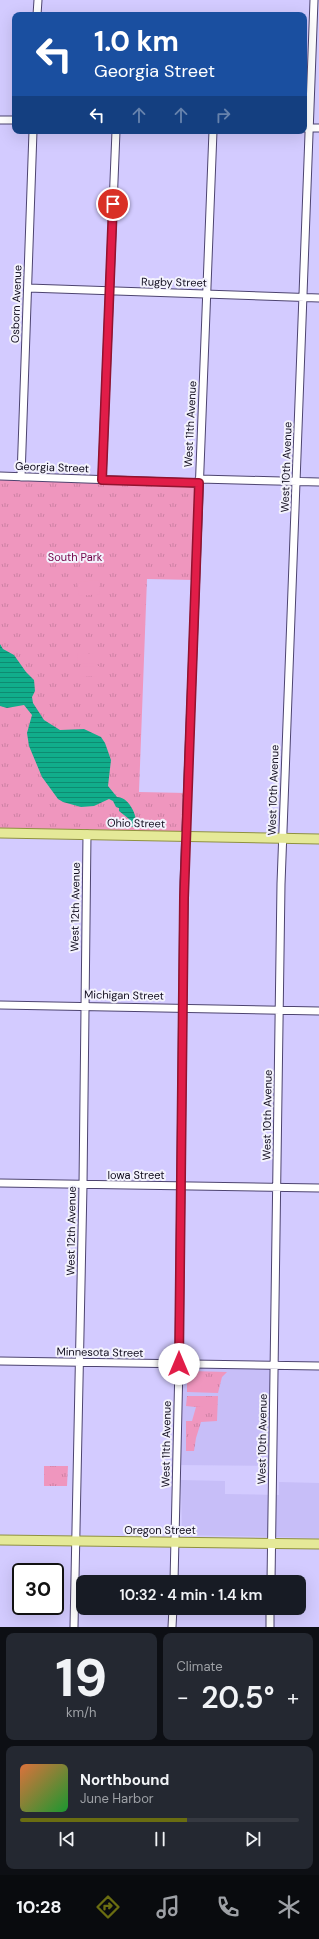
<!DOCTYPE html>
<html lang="en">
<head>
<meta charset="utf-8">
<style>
  :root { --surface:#171b24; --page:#242831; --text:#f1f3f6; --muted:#9ea1a6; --line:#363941; --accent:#6a6d11 }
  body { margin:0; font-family:"DM Sans",sans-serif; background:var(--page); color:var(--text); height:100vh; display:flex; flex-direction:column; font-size:15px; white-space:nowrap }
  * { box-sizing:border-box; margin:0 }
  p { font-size:13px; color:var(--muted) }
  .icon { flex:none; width:22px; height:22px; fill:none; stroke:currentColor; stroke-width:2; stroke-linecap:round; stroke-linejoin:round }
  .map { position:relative; height:1627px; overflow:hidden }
  .sheet { display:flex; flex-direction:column; gap:6px; padding:6px; background:#0d0f14; flex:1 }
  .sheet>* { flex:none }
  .guide { position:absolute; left:12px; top:12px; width:295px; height:122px; border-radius:8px; box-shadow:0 4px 16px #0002; background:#1a4fa0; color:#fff; overflow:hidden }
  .speed { position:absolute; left:12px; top:1563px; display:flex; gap:8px; font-size:20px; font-weight:700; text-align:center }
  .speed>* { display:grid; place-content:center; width:52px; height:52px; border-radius:50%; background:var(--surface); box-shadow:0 4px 16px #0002; line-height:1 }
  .speed .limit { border:2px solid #111; border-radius:6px; background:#fff; color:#111 }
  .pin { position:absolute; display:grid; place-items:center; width:34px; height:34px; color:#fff; margin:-17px; border:2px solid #fff; border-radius:50%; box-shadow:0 1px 4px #0007 }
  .me { position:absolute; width:44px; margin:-22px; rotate:0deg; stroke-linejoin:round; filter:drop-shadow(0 0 3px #0008) }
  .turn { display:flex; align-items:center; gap:14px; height:84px; padding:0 16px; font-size:18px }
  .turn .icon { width:52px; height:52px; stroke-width:2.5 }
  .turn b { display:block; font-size:28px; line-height:34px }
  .lanes { display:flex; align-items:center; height:38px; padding:0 16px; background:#0003; justify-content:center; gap:20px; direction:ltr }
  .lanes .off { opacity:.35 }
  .big { font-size:30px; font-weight:600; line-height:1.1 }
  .sheet .card { flex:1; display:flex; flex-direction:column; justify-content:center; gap:6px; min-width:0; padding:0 14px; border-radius:8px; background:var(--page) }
  .sheet .dial { align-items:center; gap:0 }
  .dial b { font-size:52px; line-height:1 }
  .song { display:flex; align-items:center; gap:12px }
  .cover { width:48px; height:48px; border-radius:6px; background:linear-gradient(135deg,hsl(20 70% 55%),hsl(130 70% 35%)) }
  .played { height:4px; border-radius:2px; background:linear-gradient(90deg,var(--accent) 60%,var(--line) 60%) }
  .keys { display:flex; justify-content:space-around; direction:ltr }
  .heat { display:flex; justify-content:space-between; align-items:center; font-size:22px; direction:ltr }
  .sheet .tiles { flex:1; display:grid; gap:6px; grid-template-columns:1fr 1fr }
  .card:last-child { grid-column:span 2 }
  .trip { position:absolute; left:76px; top:1575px; width:230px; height:40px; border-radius:8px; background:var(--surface); box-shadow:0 4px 16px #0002; font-weight:600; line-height:40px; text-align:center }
  .dock { display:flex; height:64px; justify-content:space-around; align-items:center; background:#090b0e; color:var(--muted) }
  .dock .icon { width:28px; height:28px }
  .dock .active { color:var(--accent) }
  .dock b { font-size:18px; color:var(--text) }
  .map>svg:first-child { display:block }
  .built { fill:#c7bef8 }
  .grass { fill:url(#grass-tufts) }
  .garden { fill:#ef96be }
  .water { fill:url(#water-rules) }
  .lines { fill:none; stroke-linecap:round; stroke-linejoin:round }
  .minor-casing { stroke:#4d4470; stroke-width:9 }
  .major-casing { stroke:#8f9140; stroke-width:11 }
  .minor { stroke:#fff; stroke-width:7 }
  .major { stroke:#e5e998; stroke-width:9 }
  .route-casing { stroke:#92132f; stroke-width:10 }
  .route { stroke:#e11d48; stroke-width:7 }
  .labels { text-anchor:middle; stroke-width:4; stroke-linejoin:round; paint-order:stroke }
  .street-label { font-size:11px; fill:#0e0a1b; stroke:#f3f2fd }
  .park-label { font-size:11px; fill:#710045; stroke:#f3f2fd }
</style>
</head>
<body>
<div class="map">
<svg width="319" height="1627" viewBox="0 0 319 1627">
  <defs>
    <pattern id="grass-tufts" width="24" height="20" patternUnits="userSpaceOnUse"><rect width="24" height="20" fill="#ef96be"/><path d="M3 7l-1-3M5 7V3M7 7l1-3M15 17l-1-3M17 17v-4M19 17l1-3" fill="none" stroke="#cc80a3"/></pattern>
    <pattern id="water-rules" width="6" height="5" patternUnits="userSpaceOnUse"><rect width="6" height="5" fill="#11ad8b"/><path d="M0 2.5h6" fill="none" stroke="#0e8b71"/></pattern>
  </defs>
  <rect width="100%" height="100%" fill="#d3cbff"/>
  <!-- built -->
  <path class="built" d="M179 1364 274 1366 273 1466 177 1465Z
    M181 1480 225 1481V1494L279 1495V1482L319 1483V1538L182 1535Z"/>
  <!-- grass -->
  <path class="grass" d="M0 476 198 483 195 580 147 579 139 792 187 793 186 836 0 833Z
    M191 1371 227 1372 222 1377 218 1393 187 1392V1375Z
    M187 1396H218L217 1421 201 1422 196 1438 194 1451H186V1421H192L196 1407 186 1406Z
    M44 1466H68L67 1486H44Z"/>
  <!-- garden -->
  <path class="garden" d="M99 580 100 594 79 596 77 582Z
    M99 653V663L78 664 77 654Z
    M99 666V676L78 677V667Z
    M191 1378H212V1384H202L201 1391H191Z
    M189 1396H203V1407L189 1406Z"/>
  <!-- water -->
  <path class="water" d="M0 644 3 649 14 655 26 672 34 680 35 691 32 697 33 703 44 720 60 730 84 729 101 737 105 743 111 760 108 786 117 797C129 797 138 816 136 827H131L129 819 119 811V808L116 807 113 801 109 799 94 806 81 807 63 802 58 799 42 777 29 746 27 733 32 715 24 705 7 708 0 706Z"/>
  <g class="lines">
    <defs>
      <path id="minor" d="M37 15 38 0
        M0 120H15
        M304 128H319
        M28 288 319 298
        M0 476 199 483
        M21 477 33 131
        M199 479 319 482
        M102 480 116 131
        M0 1005 319 1011
        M0 1183 319 1188
        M0 1361 319 1366
        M174 1582 179 1364 184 882 213 131
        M271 1582 281 884 314 0
        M74 1627 83 1185 87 834
        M172 1627 173 1608
        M270 1627V1608"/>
      <path id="major" d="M0 833 319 839
        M0 1540 319 1544"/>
    </defs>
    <!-- minor casing -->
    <use href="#minor" class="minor-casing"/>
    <!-- major casing -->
    <use href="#major" class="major-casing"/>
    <!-- minor -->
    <use href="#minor" class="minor"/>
    <!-- major -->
    <use href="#major" class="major"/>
  </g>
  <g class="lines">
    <defs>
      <path id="route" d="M113 204 102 480 199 483 184 898 179 1364"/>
    </defs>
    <!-- route casing -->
    <use href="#route" class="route-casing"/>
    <!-- route -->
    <use href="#route" class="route"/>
  </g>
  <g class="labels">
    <!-- street labels -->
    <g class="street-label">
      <text transform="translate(174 282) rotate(1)" y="4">Rugby Street</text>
      <text transform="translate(16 304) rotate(-88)" y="4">Osborn Avenue</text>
      <text transform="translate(190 424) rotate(-87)" y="4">West 11th Avenue</text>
      <text transform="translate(52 467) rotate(2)" y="4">Georgia Street</text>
      <text transform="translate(286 467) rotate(-88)" y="4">West 10th Avenue</text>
      <text transform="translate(273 790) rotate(-88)" y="4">West 10th Avenue</text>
      <text transform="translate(136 823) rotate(1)" y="4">Ohio Street</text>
      <text transform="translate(75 907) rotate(-89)" y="4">West 12th Avenue</text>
      <text transform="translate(124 995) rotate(1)" y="4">Michigan Street</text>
      <text transform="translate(267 1115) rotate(-89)" y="4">West 10th Avenue</text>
      <text x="136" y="1179">Iowa Street</text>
      <text transform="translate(71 1231) rotate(-89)" y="4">West 12th Avenue</text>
      <text transform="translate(100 1352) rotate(1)" y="4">Minnesota Street</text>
      <text transform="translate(262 1439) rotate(-89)" y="4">West 10th Avenue</text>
      <text transform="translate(166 1444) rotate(-89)" y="4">West 11th Avenue</text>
      <text x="160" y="1534">Oregon Street</text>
    </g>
    <!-- park labels -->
    <g class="park-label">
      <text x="75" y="561">South Park</text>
    </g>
  </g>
</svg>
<div class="speed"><div class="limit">30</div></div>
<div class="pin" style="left:113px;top:204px;background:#d93025"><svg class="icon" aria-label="arrive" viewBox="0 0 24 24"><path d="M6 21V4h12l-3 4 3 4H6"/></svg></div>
<svg class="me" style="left:179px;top:1364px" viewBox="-20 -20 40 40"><circle r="19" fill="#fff"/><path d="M0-13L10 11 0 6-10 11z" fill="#e11d48"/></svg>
<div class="trip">10:32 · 4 min · 1.4 km</div>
<div class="guide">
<div class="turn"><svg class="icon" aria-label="left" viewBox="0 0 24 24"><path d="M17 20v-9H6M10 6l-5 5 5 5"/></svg><div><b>1.0 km</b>Georgia Street</div></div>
<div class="lanes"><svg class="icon" aria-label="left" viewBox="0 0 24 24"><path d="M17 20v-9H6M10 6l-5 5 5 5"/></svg><svg class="icon off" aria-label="ahead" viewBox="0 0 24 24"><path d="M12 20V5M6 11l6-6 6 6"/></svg><svg class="icon off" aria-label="ahead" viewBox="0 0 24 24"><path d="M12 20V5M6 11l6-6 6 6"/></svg><svg class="icon off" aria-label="right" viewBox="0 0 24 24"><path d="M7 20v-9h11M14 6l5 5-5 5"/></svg></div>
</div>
</div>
<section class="sheet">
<div class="tiles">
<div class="card dial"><b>19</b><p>km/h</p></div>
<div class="card"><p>Climate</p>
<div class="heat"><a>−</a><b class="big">20.5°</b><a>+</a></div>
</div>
<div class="card">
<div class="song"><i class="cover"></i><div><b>Northbound</b><p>June Harbor</p></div></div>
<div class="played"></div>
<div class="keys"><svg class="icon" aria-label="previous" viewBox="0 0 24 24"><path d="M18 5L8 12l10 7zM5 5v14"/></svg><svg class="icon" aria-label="pause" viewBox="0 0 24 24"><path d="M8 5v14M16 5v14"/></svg><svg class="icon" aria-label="next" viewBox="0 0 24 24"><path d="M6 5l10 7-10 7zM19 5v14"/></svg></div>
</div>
</div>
</section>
<nav class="dock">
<b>10:28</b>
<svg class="icon active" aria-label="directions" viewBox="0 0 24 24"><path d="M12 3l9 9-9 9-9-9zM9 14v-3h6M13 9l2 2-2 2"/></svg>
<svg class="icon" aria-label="music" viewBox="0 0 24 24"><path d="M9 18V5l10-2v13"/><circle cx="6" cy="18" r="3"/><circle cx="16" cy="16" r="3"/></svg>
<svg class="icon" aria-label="phone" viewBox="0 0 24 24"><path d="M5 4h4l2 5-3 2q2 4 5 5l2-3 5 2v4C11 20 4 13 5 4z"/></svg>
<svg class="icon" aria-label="climate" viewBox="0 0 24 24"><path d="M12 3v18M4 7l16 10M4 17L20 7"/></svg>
</nav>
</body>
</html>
